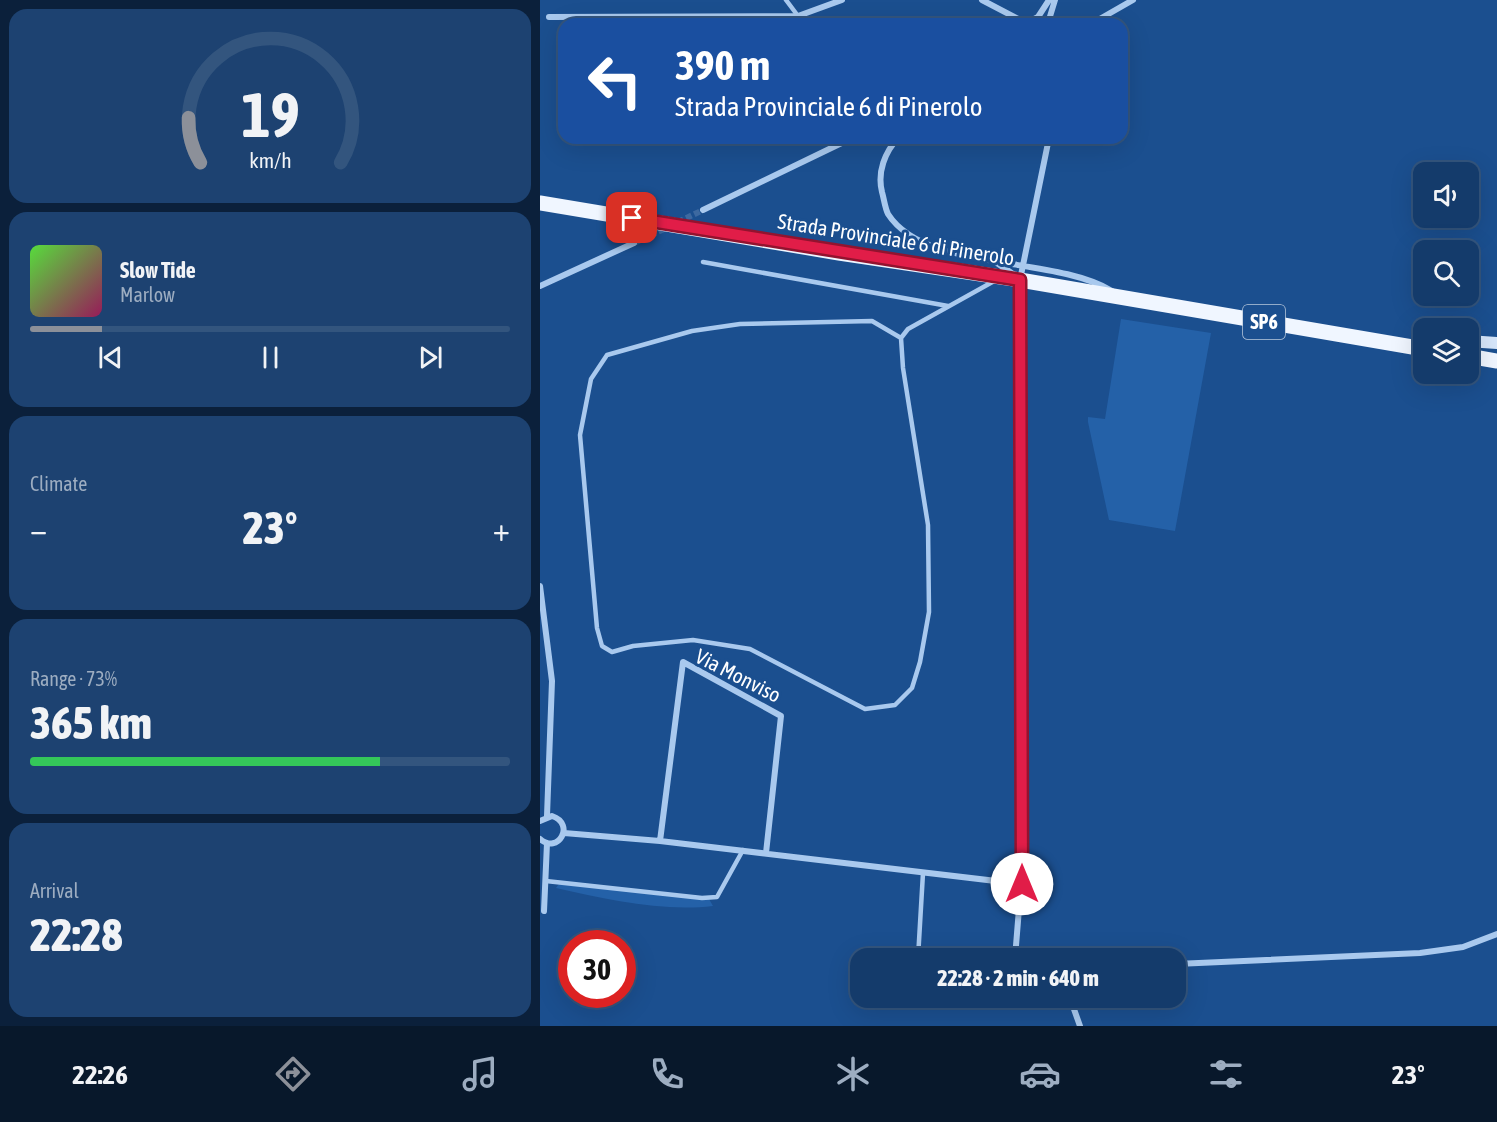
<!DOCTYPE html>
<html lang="en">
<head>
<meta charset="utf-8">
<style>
  :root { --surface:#143b6b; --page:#1d4271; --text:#f1f3f6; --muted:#9dadc1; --line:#33557e; --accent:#8c9099 }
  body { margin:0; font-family:"Asap Condensed",sans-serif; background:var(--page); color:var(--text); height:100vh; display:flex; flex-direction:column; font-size:22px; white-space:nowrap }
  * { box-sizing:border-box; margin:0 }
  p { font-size:20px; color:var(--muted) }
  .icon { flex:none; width:33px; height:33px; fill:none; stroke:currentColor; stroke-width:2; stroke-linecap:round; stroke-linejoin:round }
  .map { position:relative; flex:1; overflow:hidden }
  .side { display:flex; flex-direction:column; gap:9px; padding:9px; background:#0b203b; width:540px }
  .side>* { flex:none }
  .banner { position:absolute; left:18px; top:18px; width:570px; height:126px; border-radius:18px; box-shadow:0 6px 24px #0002,0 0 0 2px var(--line); background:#1a4fa0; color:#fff; overflow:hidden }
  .controls { position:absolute; left:873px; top:162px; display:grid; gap:12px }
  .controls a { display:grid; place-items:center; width:66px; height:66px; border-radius:12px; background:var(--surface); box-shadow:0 6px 24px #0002,0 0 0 2px var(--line); font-size:30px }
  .speed { position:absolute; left:18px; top:930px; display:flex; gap:12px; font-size:30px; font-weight:700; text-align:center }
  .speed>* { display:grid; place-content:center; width:78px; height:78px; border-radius:50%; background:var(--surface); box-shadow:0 6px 24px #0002,0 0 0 2px var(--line); line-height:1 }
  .speed .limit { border:9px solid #d22; background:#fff; color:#111 }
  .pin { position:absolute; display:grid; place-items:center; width:51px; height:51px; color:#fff; margin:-26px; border-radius:12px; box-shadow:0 3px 9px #0006 }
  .me { position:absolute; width:66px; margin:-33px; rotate:0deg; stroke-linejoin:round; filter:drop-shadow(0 0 4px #0008) }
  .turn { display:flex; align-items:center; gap:21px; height:126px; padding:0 18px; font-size:27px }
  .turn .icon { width:78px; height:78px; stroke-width:2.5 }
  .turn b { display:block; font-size:42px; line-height:51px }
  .big { font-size:45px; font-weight:800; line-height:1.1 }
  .side .widget { flex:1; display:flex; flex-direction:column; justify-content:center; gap:9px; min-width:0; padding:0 21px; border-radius:18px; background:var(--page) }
  .side .dial { align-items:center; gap:0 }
  .dial svg { height:156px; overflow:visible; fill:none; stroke:var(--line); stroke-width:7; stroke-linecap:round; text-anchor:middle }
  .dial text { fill:var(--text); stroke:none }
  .song { display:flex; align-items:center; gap:18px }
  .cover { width:72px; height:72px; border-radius:9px; background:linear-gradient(135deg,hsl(110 70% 55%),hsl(330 70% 35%)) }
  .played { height:6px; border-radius:3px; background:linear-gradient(90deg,var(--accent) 15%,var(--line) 15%) }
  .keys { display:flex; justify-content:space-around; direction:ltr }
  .heat { display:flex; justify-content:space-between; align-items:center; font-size:33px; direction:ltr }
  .charge { height:9px; border-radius:4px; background:linear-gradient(90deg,#34c759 73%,var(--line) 0) }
  .trip { position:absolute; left:310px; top:948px; width:336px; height:60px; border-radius:18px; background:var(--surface); box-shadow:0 6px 24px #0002,0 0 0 2px var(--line); font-weight:800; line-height:60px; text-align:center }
  .dock { display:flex; height:96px; justify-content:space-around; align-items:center; background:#08182b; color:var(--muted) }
  .dock .icon { width:42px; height:42px }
  .dock .active { color:var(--accent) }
  .dock b { font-size:27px; color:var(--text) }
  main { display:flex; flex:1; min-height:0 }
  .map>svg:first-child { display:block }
  .green { fill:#2461a8 }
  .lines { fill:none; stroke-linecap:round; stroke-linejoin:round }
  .street-tunnel { stroke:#3d69a0; stroke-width:6; stroke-dasharray:6 3; stroke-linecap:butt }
  .lane { stroke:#a9c9ee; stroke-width:4.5 }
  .street { stroke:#a9c9ee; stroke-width:6 }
  .secondary { stroke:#d6e6fa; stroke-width:12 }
  .primary { stroke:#f0f6ff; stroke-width:15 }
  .route-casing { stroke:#92132f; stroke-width:15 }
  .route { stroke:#e11d48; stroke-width:10 }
  .labels { text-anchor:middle; stroke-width:6; stroke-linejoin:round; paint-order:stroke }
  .shield { fill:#1b4f8f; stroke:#bbcadd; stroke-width:1.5 }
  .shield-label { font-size:20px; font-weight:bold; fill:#fff }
  .street-label { font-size:21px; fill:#fff; stroke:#1b4f8f }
</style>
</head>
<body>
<main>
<section class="side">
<div class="widget dial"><svg viewBox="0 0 100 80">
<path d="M14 69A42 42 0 1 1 86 69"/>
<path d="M14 69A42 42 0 0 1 8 46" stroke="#8c9099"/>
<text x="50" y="56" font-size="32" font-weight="700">19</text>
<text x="50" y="72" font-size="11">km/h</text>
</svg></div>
<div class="widget">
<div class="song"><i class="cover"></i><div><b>Slow Tide</b><p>Marlow</p></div></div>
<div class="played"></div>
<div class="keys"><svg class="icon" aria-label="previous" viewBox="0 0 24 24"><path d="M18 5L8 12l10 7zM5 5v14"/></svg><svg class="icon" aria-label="pause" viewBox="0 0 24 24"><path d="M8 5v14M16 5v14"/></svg><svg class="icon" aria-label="next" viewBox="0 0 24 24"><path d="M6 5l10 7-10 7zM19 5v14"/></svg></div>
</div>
<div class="widget"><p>Climate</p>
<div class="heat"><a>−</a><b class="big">23°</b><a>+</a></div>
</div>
<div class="widget"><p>Range · 73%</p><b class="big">365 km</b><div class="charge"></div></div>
<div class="widget"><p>Arrival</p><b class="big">22:28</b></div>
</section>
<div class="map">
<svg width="957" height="1026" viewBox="0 0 957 1026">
  <rect width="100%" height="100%" fill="#1b4f8f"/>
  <!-- green -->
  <path class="green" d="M581 319 671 333 635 531 569 520 548 422V417L565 419Z
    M19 884 169 899 173 906C122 912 66 899 16 888Z"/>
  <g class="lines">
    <!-- street-tunnel -->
    <path class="street-tunnel" d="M138 222 163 210
      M94 243 126 228"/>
    <!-- lane -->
    <path class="lane" d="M246 0 258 16
      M163 262 408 306
      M361 338 332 321 200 324 152 331 67 355 51 379 40 435 57 628 62 646 72 652 93 646 153 640 210 649 325 709 355 705 372 688 380 662 389 612 388 525 363 368 361 338 368 329 456 280
      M6 881 162 898 177 897 203 850
      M378 958 383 873
      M323 999 344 998"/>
    <!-- street -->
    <path class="street" d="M442 0 486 23
      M9 17 258 16 302 0
      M498 17 509 0
      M508 23 515 0
      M485 24 498 17 509 24
      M551 24 593 0
      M358 138C345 152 337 172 342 192 344 199 345 208 348 214 385 272 513 255 572 291
      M163 210 312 138
      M454 261 473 274
      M0 286 94 243
      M0 586 12 681 7 816
      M0 821 12 816C36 824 18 855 0 839
      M24 833 120 841 481 884
      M120 841 143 662 241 716 226 853
      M4 911 7 843
      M475 958 481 884 480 280 509 138
      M636 964 880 953 923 947 957 934
      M530 998 540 1026"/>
    <!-- secondary -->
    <path class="secondary" d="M928 341 957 343"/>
    <!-- primary -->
    <path class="primary" d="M0 203 299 253 480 280 884 349
      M928 356 957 361"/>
  </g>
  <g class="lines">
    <defs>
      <path id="route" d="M92 218 480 280 482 884"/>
    </defs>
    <!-- route casing -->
    <use href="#route" class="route-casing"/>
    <!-- route -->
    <use href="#route" class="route"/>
  </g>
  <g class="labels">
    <!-- shield labels -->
    <rect class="shield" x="703" y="305" width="42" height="34" rx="4.5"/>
    <g class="shield-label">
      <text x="724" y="329">SP6</text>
    </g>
    <!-- street labels -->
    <g class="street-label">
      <text transform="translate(356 240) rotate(9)" y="7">Strada Provinciale 6 di Pinerolo</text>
      <text transform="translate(198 676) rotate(27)" y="7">Via Monviso</text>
    </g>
  </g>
</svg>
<div class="controls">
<a><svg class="icon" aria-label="sound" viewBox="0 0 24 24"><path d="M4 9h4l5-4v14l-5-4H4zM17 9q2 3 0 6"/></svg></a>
<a><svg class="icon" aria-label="search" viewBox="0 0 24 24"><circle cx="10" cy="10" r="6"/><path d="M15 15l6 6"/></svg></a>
<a><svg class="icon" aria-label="layers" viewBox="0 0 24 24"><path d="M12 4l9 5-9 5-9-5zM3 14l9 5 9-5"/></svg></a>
</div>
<div class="speed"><div class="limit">30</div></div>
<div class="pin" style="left:92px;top:218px;background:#d93025"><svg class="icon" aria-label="arrive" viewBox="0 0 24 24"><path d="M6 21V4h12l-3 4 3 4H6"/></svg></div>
<svg class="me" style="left:482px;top:884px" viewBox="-20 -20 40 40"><circle r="19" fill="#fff"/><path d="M0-13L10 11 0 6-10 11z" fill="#e11d48"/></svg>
<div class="trip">22:28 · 2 min · 640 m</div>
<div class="banner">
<div class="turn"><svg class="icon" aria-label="left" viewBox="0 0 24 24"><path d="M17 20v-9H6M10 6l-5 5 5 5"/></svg><div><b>390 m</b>Strada Provinciale 6 di Pinerolo</div></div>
</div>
</div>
</main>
<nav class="dock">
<b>22:26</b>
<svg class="icon active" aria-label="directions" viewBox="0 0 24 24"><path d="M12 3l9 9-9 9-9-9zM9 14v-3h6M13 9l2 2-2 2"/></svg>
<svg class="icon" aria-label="music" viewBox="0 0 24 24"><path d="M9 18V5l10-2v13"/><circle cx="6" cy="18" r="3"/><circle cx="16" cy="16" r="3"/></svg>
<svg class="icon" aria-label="phone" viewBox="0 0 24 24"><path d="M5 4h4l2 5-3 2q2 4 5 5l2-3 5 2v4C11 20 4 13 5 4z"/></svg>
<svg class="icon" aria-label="climate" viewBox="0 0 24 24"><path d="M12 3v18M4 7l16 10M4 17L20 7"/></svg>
<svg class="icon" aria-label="car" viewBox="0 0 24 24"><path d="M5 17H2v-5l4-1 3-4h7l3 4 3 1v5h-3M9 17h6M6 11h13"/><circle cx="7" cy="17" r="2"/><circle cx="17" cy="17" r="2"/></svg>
<svg class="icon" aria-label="filters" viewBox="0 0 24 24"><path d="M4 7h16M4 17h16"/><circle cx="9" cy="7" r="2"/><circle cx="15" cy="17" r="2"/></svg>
<b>23°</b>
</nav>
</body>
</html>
